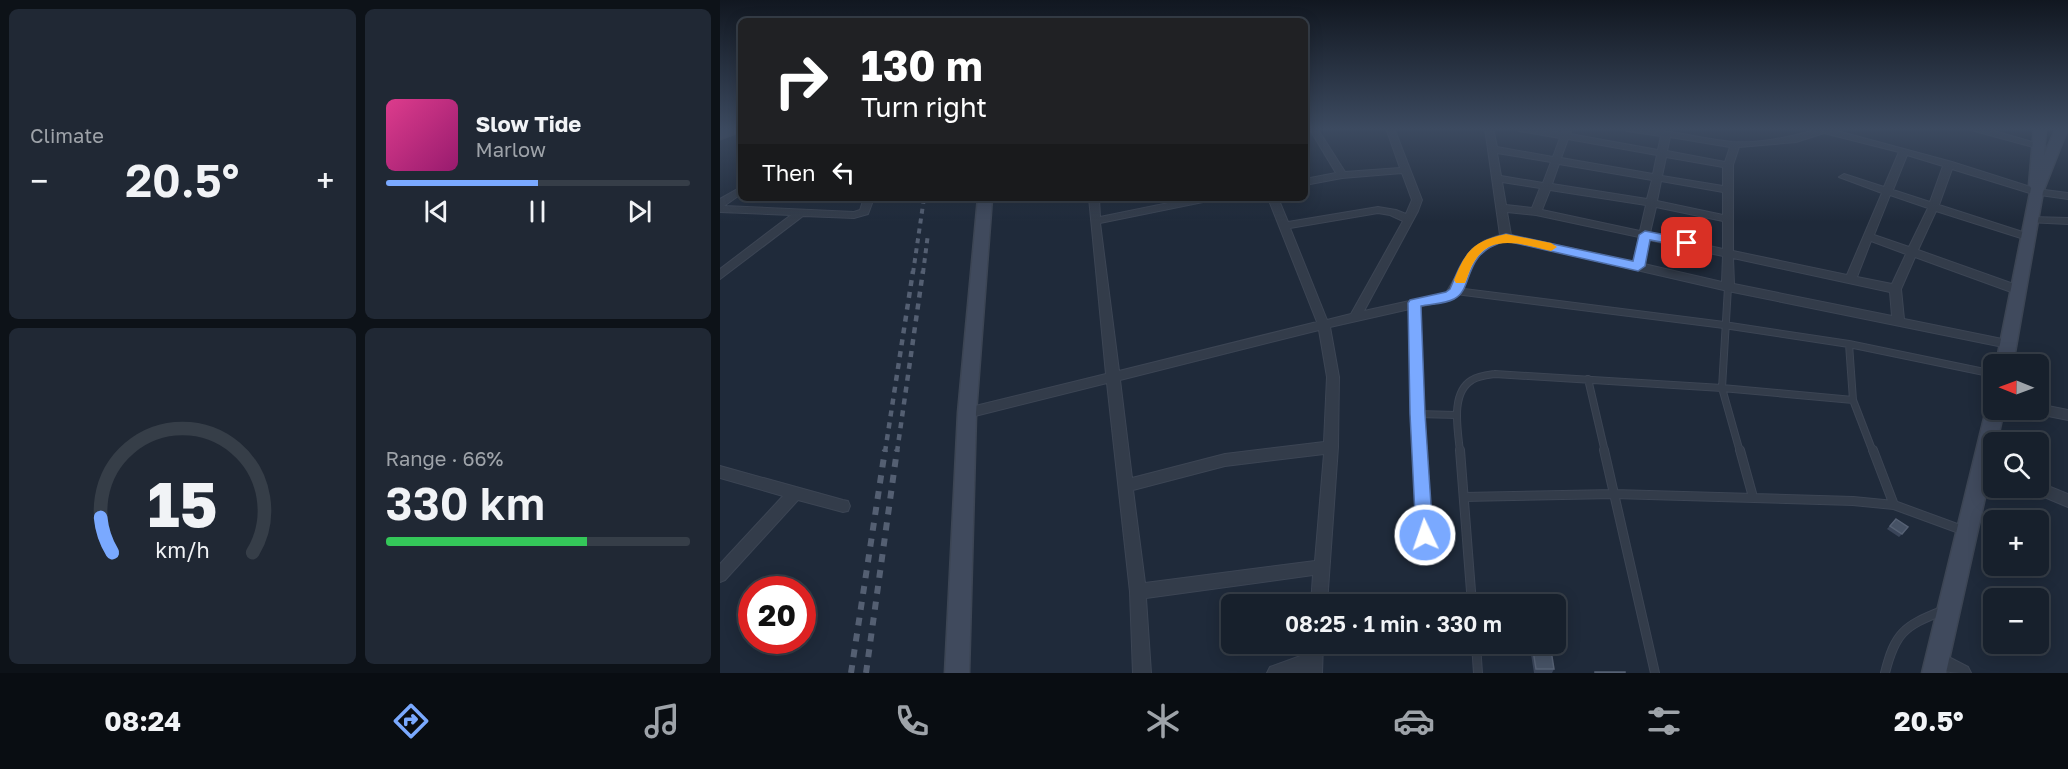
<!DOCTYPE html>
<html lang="en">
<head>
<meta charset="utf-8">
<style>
  :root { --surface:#17202c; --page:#202834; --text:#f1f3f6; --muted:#9ea3a9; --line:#363e48; --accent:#7aa9ff }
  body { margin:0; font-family:"Golos Text",sans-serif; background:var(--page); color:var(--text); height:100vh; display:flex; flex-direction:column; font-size:22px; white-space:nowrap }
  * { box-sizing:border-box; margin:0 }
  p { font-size:20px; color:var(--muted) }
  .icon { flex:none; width:33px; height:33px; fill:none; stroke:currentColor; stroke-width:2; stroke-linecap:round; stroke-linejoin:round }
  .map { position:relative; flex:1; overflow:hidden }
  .details { display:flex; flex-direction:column; gap:9px; padding:9px; background:#0d1218; width:720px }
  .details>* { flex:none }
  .top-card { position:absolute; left:18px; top:18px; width:570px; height:183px; border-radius:9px; box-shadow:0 3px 15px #0003,0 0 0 2px var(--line); background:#202124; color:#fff; overflow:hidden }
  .needle { width:39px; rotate:271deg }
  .controls { position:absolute; left:1263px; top:354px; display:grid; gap:12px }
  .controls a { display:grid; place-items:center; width:66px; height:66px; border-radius:9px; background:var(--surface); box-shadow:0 3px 15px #0003,0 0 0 2px var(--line); font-size:30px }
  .speed { position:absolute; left:18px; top:576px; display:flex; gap:12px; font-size:30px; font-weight:700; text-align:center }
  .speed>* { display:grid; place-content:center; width:78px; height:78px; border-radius:50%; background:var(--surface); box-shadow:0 3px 15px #0003,0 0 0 2px var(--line); line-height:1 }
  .speed .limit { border:9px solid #d22; background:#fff; color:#111 }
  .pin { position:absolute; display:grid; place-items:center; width:51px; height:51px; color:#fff; margin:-26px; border-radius:12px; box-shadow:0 3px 9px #0006 }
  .me { position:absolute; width:66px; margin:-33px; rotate:357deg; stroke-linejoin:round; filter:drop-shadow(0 0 4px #0008) }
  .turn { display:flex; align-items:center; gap:21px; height:126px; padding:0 24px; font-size:27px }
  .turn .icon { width:78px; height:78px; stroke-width:2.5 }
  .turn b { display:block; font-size:42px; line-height:51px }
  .then { display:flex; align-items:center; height:57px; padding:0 24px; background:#0003; gap:12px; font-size:22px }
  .big { font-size:45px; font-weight:600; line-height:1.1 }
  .details .card { flex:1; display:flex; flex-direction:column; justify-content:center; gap:9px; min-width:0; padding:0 21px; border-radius:9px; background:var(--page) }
  .details .dial { align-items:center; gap:0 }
  .dial svg { height:156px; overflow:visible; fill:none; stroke:var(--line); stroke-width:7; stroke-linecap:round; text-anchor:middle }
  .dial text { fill:var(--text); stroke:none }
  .song { display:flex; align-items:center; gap:18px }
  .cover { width:72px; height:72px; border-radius:9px; background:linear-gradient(135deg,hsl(330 70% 55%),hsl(320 70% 35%)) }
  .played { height:6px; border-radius:3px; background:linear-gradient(90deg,var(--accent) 50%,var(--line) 50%) }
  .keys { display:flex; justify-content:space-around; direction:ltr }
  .heat { display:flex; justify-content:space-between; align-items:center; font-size:33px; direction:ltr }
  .charge { height:9px; border-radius:4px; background:linear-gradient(90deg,#34c759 66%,var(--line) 0) }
  .details .tiles { flex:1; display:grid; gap:9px; grid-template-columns:repeat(2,1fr) }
  .trip { position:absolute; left:501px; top:594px; width:345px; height:60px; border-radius:9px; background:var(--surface); box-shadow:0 3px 15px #0003,0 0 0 2px var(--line); font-weight:600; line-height:60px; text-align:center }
  .dock { display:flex; height:96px; justify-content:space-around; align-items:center; background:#090d12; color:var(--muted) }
  .dock .icon { width:42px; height:42px }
  .dock .selected { color:var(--accent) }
  .dock b { font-size:27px; color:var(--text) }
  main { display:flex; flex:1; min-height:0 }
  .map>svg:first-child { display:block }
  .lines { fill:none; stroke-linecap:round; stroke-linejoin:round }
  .lane-far1-casing { stroke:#3c4554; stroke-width:8 }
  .lane-casing { stroke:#3c4554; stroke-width:10 }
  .street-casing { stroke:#3c4554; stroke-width:2 }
  .secondary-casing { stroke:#3c4554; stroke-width:3 }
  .lane-far1 { stroke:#333c4a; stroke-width:6 }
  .lane { stroke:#333c4a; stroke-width:8 }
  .street { fill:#333c4a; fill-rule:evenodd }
  .secondary { fill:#404a5d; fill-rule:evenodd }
  .rail-far2 { stroke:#545f72; stroke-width:4; stroke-dasharray:5 5; stroke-linecap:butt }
  .rail-far1 { stroke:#545f72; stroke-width:4.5; stroke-dasharray:6 6; stroke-linecap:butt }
  .rail { stroke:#545f72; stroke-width:6; stroke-dasharray:8 8; stroke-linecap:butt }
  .wall { fill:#3a4559 }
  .building { fill:#465265; stroke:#566174; stroke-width:1.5 }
  .route { fill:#7aa9ff; stroke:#4f6ea6; stroke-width:1.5 }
  .slow { fill:#f59e0b }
</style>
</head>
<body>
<main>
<section class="details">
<div class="tiles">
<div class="card"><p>Climate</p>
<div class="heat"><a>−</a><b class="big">20.5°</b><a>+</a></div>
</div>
<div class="card">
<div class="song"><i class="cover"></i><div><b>Slow Tide</b><p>Marlow</p></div></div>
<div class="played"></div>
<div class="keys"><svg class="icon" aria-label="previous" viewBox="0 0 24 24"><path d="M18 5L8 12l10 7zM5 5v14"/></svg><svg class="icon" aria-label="pause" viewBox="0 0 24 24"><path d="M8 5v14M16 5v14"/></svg><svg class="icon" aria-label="next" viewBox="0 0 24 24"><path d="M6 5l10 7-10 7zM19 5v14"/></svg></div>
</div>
<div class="card dial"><svg viewBox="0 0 100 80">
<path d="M14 69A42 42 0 1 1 86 69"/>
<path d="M14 69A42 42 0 0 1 8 51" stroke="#7aa9ff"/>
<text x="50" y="56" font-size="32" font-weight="700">15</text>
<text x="50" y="72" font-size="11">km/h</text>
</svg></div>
<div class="card"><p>Range · 66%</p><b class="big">330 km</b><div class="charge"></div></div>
</div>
</section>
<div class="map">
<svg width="1348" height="673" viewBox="0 0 1348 673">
  <rect width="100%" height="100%" fill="#1f2a3a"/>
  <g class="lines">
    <defs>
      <path id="lane-far1" d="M1008 287 1002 388 1020 452
        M736 291 1004 325 1129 344 1133 400
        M694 303 699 452
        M1129 344 1274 374
        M868 379 885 452
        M697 414 737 415
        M740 452C738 430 730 393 752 380 758 376 768 375 775 374L1002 388 1133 400 1153 452"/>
      <path id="lane" d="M699 450 705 535
        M740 450 752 604
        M884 450 935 673
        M1020 450 1033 497
        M1153 450 1174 505
        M744 497 894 494 1133 501 1174 505 1245 531
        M756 644 758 673
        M1165 673C1175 633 1184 626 1222 611"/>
      <path id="street" d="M589 128H597L625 172 680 168 666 128H674L702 200 698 211 644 311 726 293 752 249 764 241 780 235 765 128H773L777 147 833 157 840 138 799 131 795 128H813L842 133 844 128H852L850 134 938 150 941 136 907 131 903 128C939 127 976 138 1012 142 1035 144 1073 137 1094 130L1092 128H1106L1232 162 1317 189 1348 193V199L1313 194 1232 169 1219 205 1312 235 1313 237 1312 239H1304L1216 211 1198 250 1302 287 1304 290 1302 293H1294L1195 257 1181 289 1184 319 1292 341 1294 344 1288 348 1008 291 786 240C743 254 758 275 734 299L610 327 619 377 618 447 607 604H591L593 575 426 598 431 673H413L410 592 387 383 247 418 242 417 240 413 242 409 247 408 386 374 369 198H379L380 217 473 198H493L488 201 380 223 399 371 597 322 548 198H558L568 222 658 207 676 210 686 214 692 200 682 173 622 178 585 185V179L616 173ZM1104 133 1179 152 1164 187 1124 174 1119 177 1162 193 1127 275 1013 251V165L1019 147 1076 142ZM950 137 1010 147 1005 162 947 151ZM848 139 937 155 933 174 841 158ZM777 153 831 162 823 183 781 176ZM1187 155 1223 166 1210 202 1173 190ZM946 157 1003 167V186L942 176ZM839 164 932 180 927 199 832 184ZM941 181 1003 192V215L937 201ZM782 182 820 188 812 208 786 205ZM830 190 926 205 920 231 822 210ZM1170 195 1208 208 1189 247 1154 235ZM936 207 1003 221V249L930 233ZM787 212 816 215 919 237 913 262 791 235ZM658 213 670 215 683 221 631 314 607 320 570 228ZM929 240 1003 256 1002 282 924 264ZM1151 241 1186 254 1172 284 1137 277ZM1013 258 1170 292 1172 316 1014 284ZM599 330 607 377 604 442 505 454 412 478 400 380ZM604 454 595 561 425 583 413 490 505 466Z
        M1250 128H1264L1322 145 1317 148 1251 130Z
        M21 187V194L4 206 134 212 140 210 144 198H154L148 214 134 218 83 216 0 279V269L71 215 0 212V199Z
        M1311 217 1348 218V224L1307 222 1306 220 1307 218Z
        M1318 404 1348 410V420L1313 413 1312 410H1318Z
        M0 466 123 500 128 501 130 506 128 511 123 512 78 500 5 580 0 582V564L63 496 0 478Z
        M1318 482 1348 494V507L1312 492 1310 488H1318Z
        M587 644H603L602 673H547L550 667 586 654Z
        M1217 651 1248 667 1251 673C1235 673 1215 673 1209 659L1211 653Z"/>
      <path id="secondary" d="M7 128H21V131L0 139V131Z
        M1314 128H1326L1324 155 1336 128H1348L1323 192 1293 364H1276L1311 188 1309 185Z
        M258 198H272L256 413 249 673H225L238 413Z
        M1274 403V410H1284L1277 442H1274V457L1226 673H1202L1266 410 1269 405Z"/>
    </defs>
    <!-- lane-far1 casing -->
    <use href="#lane-far1" class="lane-far1-casing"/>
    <!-- lane casing -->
    <use href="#lane" class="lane-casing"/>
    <!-- street casing -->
    <use href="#street" class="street-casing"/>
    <!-- secondary casing -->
    <use href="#secondary" class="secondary-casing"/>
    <!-- lane-far1 -->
    <use href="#lane-far1" class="lane-far1"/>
    <!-- lane -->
    <use href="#lane" class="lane"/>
    <!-- street -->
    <use href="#street" class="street"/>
    <!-- secondary -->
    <use href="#secondary" class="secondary"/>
    <!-- rail-far2 -->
    <path class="rail-far2" d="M193 273 204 198
      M203 273 208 234"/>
    <!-- rail-far1 -->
    <path class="rail-far1" d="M165 452 193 271
      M177 452 203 271"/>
    <!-- rail -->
    <path class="rail" d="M131 673 165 450
      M146 673 177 450"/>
  </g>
  <!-- wall -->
  <path class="wall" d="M1176 519 1182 534 1179 537 1167 529Z
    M812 644H830L834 669 832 673H814L810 648Z"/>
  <!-- building -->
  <path class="building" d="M1176 519 1188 527 1182 534 1170 526Z
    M812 644H830L834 669H816Z
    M875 672H905V673H875Z"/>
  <!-- sky -->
  <linearGradient id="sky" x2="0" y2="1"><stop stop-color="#111720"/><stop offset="0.58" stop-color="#3c4a60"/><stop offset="1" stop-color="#3c4a60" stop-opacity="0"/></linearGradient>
  <rect width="1348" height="222" fill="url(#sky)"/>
  <!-- route -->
  <path class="route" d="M925 231 967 239 973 243 967 247 930 240 925 266 918 271 786 241C740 253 755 289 734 299 725 304 711 304 701 306L705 414 713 535 711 540 705 542 699 540 696 535 690 414 688 303 690 300 726 292 730 289C744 256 749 243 786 234L913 261 919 235Z"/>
  <!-- slow -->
  <path class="slow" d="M786 234 831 243 837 247 831 251C804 245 771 232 754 262 750 268 748 276 745 283H736L734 280C746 250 754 241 786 234Z"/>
</svg>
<div class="controls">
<a><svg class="needle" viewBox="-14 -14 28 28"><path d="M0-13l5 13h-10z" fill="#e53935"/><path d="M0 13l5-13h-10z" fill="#9ea3a9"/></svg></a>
<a><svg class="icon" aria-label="search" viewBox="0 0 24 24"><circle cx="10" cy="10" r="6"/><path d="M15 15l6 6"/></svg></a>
<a>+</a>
<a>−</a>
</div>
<div class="speed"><div class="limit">20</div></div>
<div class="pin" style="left:967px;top:243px;background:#d93025"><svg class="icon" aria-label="arrive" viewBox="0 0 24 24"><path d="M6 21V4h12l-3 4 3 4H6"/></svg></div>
<svg class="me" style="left:705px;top:535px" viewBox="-20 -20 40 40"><circle r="17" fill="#7aa9ff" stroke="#fff" stroke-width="3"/><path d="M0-11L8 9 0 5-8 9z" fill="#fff"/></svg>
<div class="trip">08:25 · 1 min · 330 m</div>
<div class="top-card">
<div class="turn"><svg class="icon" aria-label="right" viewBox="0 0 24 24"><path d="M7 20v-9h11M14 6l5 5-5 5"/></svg><div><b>130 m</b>Turn right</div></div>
<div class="then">Then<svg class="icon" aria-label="left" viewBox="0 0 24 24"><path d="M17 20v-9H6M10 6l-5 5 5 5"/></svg></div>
</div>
</div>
</main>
<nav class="dock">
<b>08:24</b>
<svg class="icon selected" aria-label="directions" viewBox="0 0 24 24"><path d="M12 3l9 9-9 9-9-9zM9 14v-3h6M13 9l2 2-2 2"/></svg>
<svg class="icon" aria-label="music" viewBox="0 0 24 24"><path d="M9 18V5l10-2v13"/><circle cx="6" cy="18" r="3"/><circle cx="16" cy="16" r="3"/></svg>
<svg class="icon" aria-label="phone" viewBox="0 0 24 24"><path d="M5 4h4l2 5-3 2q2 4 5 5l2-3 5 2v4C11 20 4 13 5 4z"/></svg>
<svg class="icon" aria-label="climate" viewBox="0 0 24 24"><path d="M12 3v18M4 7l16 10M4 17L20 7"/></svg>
<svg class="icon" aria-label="car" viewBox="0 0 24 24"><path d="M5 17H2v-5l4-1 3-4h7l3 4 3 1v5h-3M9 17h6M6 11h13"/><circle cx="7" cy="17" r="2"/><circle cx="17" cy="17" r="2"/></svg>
<svg class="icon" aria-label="filters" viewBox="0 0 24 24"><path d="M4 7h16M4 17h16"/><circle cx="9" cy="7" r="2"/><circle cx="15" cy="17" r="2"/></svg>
<b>20.5°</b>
</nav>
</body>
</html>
